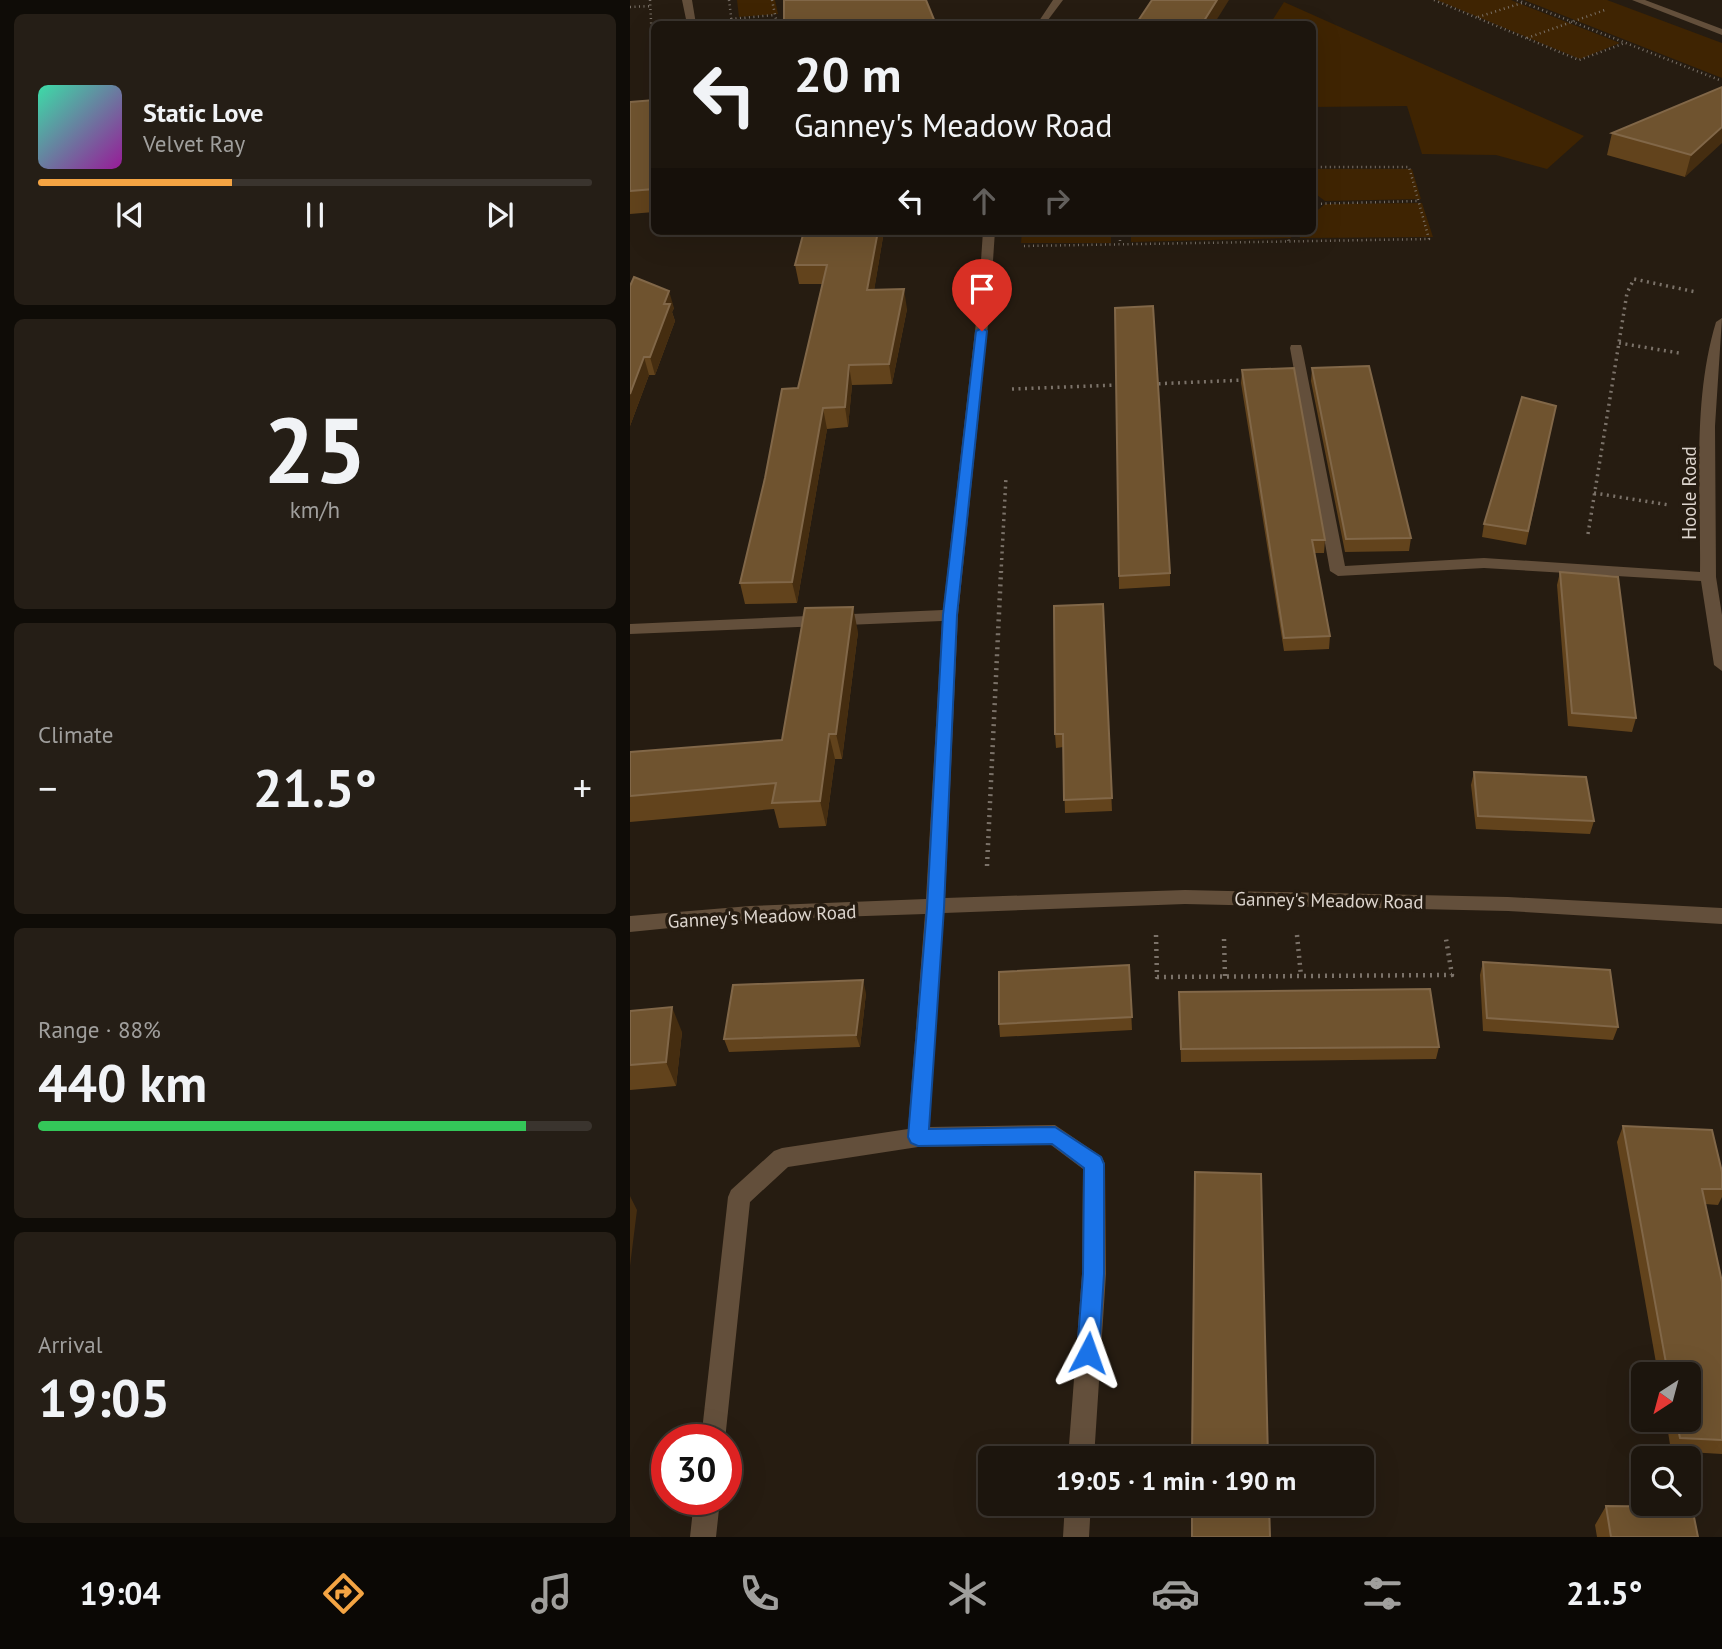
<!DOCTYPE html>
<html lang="en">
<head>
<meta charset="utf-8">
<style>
  :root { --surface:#1c150d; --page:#251e16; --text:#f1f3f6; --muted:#a09f9d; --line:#3a342e; --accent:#f4a443 }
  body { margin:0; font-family:"PT Sans",sans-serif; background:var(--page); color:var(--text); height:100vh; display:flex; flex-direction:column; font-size:26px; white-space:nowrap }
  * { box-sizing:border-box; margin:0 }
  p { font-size:23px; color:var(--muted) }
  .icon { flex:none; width:38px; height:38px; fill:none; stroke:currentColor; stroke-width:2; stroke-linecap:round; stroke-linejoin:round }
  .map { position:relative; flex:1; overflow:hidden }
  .details { display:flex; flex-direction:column; gap:14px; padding:14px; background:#0f0c07; width:630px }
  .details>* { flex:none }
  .guide { position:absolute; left:21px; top:21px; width:665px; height:214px; border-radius:10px; box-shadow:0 7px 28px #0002,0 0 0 2px var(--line); background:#1c150d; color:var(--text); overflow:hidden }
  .needle { width:46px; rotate:216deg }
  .buttons { position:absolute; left:1001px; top:1362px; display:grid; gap:14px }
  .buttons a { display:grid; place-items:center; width:70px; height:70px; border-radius:10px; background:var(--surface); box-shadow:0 7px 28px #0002,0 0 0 2px var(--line); font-size:35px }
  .speed { position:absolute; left:21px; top:1424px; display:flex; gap:14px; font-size:35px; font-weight:700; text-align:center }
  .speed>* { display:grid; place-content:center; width:91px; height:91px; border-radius:50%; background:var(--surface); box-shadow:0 7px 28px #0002,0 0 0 2px var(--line); line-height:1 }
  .speed .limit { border:10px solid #d22; background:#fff; color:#111 }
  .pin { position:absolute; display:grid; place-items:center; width:60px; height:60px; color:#fff; margin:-72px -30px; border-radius:50% 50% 50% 0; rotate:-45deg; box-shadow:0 0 7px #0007 }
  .pin .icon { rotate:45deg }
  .me { position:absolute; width:77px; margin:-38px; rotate:4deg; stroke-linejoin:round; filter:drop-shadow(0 0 5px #0008) }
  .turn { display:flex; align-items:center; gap:24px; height:147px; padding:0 28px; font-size:32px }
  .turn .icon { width:91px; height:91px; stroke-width:2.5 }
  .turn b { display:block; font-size:49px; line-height:60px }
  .lanes { display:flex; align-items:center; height:66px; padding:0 28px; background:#0003; justify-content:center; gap:35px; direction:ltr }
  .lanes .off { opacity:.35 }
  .big { font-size:52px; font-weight:600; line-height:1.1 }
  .details .widget { flex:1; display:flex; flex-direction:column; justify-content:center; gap:10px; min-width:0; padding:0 24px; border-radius:10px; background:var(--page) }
  .details .dial { align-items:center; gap:0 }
  .dial b { font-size:91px; line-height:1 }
  .song { display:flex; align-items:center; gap:21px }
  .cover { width:84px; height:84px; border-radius:10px; background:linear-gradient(135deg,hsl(160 70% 55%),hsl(300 70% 35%)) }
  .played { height:7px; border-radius:4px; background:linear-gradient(90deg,var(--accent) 35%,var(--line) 35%) }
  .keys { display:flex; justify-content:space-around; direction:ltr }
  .heat { display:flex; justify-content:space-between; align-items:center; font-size:38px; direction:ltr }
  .charge { height:10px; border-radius:5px; background:linear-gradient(90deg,#34c759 88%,var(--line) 0) }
  .trip { position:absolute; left:348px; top:1446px; width:396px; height:70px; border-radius:10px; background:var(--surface); box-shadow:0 7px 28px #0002,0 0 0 2px var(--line); font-weight:600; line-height:70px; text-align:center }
  .menu { display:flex; height:112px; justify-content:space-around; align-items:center; background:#0b0805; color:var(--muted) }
  .menu .icon { width:49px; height:49px }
  .menu .current { color:var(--accent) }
  .menu b { font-size:32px; color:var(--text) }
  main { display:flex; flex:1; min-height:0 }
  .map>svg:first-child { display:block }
  .green { fill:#3f2402 }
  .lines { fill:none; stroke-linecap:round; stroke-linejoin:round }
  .path-far2 { stroke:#7b7269; stroke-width:2.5; stroke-dasharray:1 3.5; stroke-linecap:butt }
  .path-far1 { stroke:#7b7269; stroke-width:3.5; stroke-dasharray:2 4.5; stroke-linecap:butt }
  .path { stroke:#7b7269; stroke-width:4.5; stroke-dasharray:2 5; stroke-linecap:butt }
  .minor { fill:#634f3b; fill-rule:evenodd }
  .wall { fill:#62431c }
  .shaded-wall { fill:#452d10 }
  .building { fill:#6f532f; stroke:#816748; stroke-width:2 }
  .route { fill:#1a73e8; stroke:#114b97; stroke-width:2 }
  .labels { text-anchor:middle; stroke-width:7; stroke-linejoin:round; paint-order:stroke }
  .street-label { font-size:19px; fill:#ddd5ce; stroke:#261c11 }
</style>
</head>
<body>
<main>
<section class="details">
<div class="widget">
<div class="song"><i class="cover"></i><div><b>Static Love</b><p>Velvet Ray</p></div></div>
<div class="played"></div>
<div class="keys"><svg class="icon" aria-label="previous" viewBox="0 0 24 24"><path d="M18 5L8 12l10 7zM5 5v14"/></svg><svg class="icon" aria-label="pause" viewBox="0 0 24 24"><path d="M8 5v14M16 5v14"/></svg><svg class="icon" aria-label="next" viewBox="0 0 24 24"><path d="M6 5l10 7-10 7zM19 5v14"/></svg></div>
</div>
<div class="widget dial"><b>25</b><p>km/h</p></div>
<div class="widget"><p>Climate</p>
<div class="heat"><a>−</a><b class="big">21.5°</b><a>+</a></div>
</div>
<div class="widget"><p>Range · 88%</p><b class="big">440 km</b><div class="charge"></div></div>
<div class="widget"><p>Arrival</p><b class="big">19:05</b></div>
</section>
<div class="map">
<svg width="1092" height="1537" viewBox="0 0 1092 1537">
  <rect width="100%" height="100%" fill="#261c11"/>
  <!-- green -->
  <path class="green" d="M107 0H145L148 14 109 17Z
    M807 0H881L990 43 950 59Z
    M894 0H977L1092 43V78Z
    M654 2 954 136 917 169 866 155 792 154 777 106 683 107 682 24H640Z
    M683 169H782L791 199 695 201 683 192Z
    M792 203 803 237 670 238 668 231H682L683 214 695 204Z
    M392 231H481V243H391Z
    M501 231H660L661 238 501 242Z"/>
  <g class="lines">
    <!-- path-far2 -->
    <path class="path-far2" d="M20 0 24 83
      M99 0 102 24
      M142 0 147 24
      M804 0 949 60 995 43
      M887 0 1092 81
      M0 7 22 6
      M848 17 892 3
      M101 19 144 15
      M897 38 975 10
      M682 204 788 201
      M490 231V244
      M656 231 659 242
      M394 246 799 239 779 167H682"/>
    <!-- path-far1 -->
    <path class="path-far1" d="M989 343 1049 353
      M522 384 615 380
      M382 389 489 385
      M964 493 1039 505
      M958 534 997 293 1004 279 1066 292
      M371 573 376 477"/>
    <!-- path -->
    <path class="path" d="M357 866 371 571
      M526 935 527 977 822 975 816 939
      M667 935 671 976
      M594 939 595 976"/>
    <!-- minor -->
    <path class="minor" d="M52 0H62L66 24H57Z
      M423 0H433L415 24H407Z
      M1002 0H1015L1092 29V35Z
      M353 231H365L360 305 328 615 315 898 555 890 878 897 1092 908V924L878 911 555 904 314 913 299 1127 425 1125 472 1157 475 1164 476 1274 464 1458H438L452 1274 453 1169 421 1145 288 1147 158 1167 120 1202 95 1440H71L98 1197 101 1190 144 1151 152 1148 278 1129 295 914 120 920 0 932V916L120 906 296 899 312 621 0 634V624L313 610 348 305Z
      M1092 318 1085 426 1086 577 1092 615V671L1084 665 1071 581 854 568 708 576 700 571 660 348 661 345H671L672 348 715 566 854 558 1070 572C1071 490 1062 401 1086 322Z
      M64 1500H90L86 1537H60Z
      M435 1503H461L459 1537H433Z"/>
  </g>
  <!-- wall -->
  <path class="wall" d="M1092 87 1055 177 977 155 982 133Z
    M24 100V212L0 214V102Z
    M254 231 244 290 277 309 262 384 222 385 218 427 197 429 167 603 115 604 110 583 168 388 192 284H169L165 265Z
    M4 277 44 308 42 312 45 321 25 375H19L0 426Z
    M485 308 540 573V586L489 589Z
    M682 368 781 538 779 551 715 552 681 381Z
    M612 370 695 540 694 553H684L700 636 699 649 654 651 611 383Z
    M926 406 896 545 852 537 854 524Z
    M930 572 1006 718 1002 732 938 726 927 585Z
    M473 604 482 811 435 813 433 747 426 748 425 734Z
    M228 632 212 759H205L196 826 149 828 144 809 0 822V752L152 740Z
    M844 772 964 821 960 834 846 829 841 785Z
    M853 962 988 1027 983 1040 853 1031 850 975Z
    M499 965 502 1030 370 1037 369 1024Z
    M549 992 809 1047 806 1059 551 1062Z
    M236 993 230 1047 99 1052 94 1039Z
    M0 1011 52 1032 46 1086 0 1090Z
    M993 1126 1092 1172V1197L1088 1205 1075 1204 1092 1282V1454L1041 1451 1036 1419H1059V1374H1028L987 1142Z
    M976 1506 1068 1537H967L965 1525Z"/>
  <!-- shaded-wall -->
  <path class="shaded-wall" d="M587 0H599L584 24H572Z
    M1092 127V143L1055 177 1061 155Z
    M248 231H254L241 309 237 290Z
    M274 289 277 309 262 384 259 364Z
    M39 291 44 308 42 312 45 321 25 375 20 357 34 304Z
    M14 357 19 375 0 426V394Z
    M219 365 222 385 218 427 215 407Z
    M193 408 197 429 167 603 162 582Z
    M223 607 228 632 212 759 206 734Z
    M199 734 205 759 196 826 190 801Z
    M233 980 236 993 230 1047 226 1035Z
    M42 1007 52 1032 46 1086 36 1062Z
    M0 1196 7 1210 0 1266Z"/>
  <!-- building -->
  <path class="building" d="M154 0H296L305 22 303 24H154Z
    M522 0H587L572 24H506Z
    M1092 87V127L1061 155 982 133Z
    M24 100V189L0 191V102Z
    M174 231H248L237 290 274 289 259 364 219 365 215 407 193 408 162 582 110 583 135 478 152 389 168 388 197 265H165Z
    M4 277 39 291 34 304H40L20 357H14L0 394V286Z
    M523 306 540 573 489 576 485 308Z
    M739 366 781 538 716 539 682 368Z
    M664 368 695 540H682L700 636 654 638 612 370Z
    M892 397 926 406 898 531 854 524Z
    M930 572 988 577 1006 718 942 713Z
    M473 604 482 798 434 800 433 734H425L424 606Z
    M223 607 206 734H199L190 801 142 803 146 783 0 796V752L152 740 175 608Z
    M844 772 956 777 964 821 848 816Z
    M853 962 980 970 988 1027 857 1018Z
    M499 965 502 1017 369 1024V972Z
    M233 980 226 1035 94 1039 103 985Z
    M800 989 809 1047 551 1049 549 992Z
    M42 1007 36 1062 0 1065V1011Z
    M993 1126 1082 1130 1092 1172V1189H1072L1092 1282V1440L1050 1438 1046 1419H1059V1374H1038Z
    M565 1172 631 1174 638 1458H562Z
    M562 1503H639L640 1537H562Z
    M976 1506 1062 1507 1068 1537H981Z"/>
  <!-- route -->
  <path class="route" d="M352 328 357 331 327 615 314 908 299 1129 425 1127 471 1157 474 1164V1274L469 1353 466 1360 458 1363 450 1360 447 1353 453 1274 454 1168 422 1144 288 1146 281 1143 278 1137 297 908 313 615 346 331Z"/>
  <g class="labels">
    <!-- street labels -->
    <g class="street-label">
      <text transform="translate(1059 493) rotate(-90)" y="7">Hoole Road</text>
      <text transform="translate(699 900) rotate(1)" y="7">Ganney's Meadow Road</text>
      <text transform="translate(132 916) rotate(-3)" y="7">Ganney's Meadow Road</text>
    </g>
  </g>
</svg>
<div class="buttons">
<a><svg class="needle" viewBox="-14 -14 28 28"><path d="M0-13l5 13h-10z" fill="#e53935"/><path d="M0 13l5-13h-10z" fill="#a09f9d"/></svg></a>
<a><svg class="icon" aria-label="search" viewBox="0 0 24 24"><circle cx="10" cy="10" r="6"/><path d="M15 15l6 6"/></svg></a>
</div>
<div class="speed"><div class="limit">30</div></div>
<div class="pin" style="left:352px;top:331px;background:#d93025"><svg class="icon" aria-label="arrive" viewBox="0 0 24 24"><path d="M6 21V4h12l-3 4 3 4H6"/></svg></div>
<svg class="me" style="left:458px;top:1353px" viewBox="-20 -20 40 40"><path d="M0-17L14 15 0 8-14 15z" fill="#1a73e8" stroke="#fff" stroke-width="4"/></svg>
<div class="trip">19:05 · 1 min · 190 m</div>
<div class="guide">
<div class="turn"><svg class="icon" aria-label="left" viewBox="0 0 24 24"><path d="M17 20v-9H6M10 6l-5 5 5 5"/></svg><div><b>20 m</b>Ganney's Meadow Road</div></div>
<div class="lanes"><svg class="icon" aria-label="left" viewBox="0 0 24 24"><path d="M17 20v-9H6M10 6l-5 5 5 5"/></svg><svg class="icon off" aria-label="ahead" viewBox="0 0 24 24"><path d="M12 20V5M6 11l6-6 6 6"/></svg><svg class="icon off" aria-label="right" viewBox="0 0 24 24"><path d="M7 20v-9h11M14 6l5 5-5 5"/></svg></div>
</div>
</div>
</main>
<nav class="menu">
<b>19:04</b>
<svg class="icon current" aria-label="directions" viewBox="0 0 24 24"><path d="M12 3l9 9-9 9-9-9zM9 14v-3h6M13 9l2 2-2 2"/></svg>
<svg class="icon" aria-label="music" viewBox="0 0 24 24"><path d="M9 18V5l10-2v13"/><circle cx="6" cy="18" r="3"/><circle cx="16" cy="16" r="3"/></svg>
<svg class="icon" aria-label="phone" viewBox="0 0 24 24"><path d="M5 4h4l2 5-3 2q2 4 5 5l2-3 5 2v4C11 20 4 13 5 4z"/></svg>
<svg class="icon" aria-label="climate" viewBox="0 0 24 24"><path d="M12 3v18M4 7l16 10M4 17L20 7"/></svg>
<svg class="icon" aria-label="car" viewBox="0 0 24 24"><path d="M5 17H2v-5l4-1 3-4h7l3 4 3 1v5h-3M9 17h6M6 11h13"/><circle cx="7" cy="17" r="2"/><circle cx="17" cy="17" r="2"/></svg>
<svg class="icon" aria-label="filters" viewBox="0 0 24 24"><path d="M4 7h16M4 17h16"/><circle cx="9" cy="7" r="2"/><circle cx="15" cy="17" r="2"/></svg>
<b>21.5°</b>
</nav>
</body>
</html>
